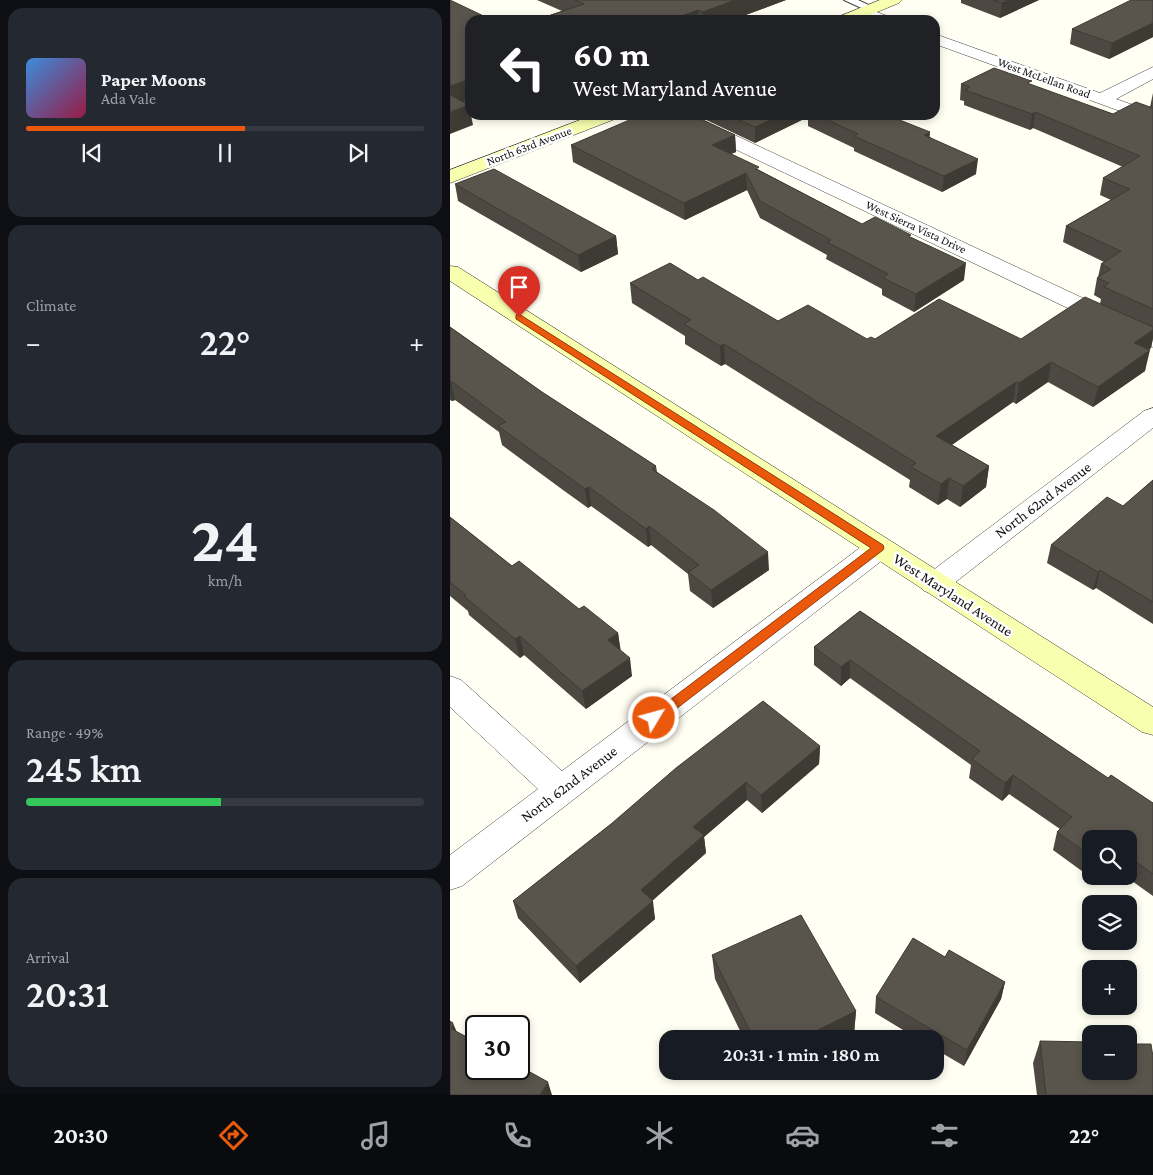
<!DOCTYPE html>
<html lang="en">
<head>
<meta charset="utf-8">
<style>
  :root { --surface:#171b24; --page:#242831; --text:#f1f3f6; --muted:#9ea1a6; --line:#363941; --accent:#ea580c }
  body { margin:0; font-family:"Crimson Pro",serif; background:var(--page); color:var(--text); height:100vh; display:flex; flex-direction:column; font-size:19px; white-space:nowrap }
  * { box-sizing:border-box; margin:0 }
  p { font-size:16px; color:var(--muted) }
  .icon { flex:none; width:28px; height:28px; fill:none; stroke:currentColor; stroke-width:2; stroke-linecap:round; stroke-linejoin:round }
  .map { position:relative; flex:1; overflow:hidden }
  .panel { display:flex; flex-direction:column; gap:8px; padding:8px; background:#0d0f14; width:450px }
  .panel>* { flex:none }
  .top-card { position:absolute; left:15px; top:15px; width:475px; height:105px; border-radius:15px; box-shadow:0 2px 8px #0003; background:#202124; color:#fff; overflow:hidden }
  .fabs { position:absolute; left:632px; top:830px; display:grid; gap:10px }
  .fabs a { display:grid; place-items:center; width:55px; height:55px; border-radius:10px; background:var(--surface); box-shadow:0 2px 8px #0003; font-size:25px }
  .speed { position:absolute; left:15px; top:1015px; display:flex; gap:10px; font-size:25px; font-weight:700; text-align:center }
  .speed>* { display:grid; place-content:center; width:65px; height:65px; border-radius:50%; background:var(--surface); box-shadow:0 2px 8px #0003; line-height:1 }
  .speed .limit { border:2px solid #111; border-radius:8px; background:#fff; color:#111 }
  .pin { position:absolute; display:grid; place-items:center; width:42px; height:42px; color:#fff; margin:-51px -21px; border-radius:50% 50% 50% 0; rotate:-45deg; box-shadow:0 0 5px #0007 }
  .pin .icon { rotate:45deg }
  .me { position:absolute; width:55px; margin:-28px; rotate:53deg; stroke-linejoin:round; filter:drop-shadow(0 0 4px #0008) }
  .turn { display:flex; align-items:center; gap:18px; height:105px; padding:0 25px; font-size:22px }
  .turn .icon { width:65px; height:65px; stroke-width:2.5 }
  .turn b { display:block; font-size:35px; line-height:42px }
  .big { font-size:38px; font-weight:600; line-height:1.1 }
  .panel .card { flex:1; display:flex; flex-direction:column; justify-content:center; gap:8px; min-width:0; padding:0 18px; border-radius:15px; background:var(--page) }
  .panel .dial { align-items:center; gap:0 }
  .dial b { font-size:65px; line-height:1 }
  .song { display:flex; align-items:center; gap:15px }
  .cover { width:60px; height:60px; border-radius:8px; background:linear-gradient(135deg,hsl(210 70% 55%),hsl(340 70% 35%)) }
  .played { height:5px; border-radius:2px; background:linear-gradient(90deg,var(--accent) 55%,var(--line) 55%) }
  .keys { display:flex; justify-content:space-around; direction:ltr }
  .heat { display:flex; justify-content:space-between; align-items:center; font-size:28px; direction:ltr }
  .charge { height:8px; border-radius:4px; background:linear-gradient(90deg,#34c759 49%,var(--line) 0) }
  .trip { position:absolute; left:209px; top:1030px; width:285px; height:50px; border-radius:15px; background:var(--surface); box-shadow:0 2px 8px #0003; font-weight:600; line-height:50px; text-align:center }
  .tabs { display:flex; height:80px; justify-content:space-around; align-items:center; background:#090b0e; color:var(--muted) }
  .tabs .icon { width:35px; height:35px }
  .tabs .on { color:var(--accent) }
  .tabs b { font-size:22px; color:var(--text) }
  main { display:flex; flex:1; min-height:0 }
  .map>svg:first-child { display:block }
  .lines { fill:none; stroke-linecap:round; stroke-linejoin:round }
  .lane-casing { stroke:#434343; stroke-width:2 }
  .street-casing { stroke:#434343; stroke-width:1 }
  .secondary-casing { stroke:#323232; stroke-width:1 }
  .lane { fill:#fff; fill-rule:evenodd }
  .street { fill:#fff; fill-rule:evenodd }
  .secondary { fill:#f8ffaf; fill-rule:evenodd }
  .wall { fill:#4d4841 }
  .shaded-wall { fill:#3e3b35 }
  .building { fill:#59544c; stroke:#3e3b35 }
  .route { fill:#ea580c; stroke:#983908 }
  .labels { text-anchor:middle; stroke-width:5; stroke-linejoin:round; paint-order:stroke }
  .far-street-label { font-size:12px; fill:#101010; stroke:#fff }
  .street-label { font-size:15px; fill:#101010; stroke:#fff }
</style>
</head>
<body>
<main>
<section class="panel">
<div class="card">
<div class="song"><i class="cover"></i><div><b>Paper Moons</b><p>Ada Vale</p></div></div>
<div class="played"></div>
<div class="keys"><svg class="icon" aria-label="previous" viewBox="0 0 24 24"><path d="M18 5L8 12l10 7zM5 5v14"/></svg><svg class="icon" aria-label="pause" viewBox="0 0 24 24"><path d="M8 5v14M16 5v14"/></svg><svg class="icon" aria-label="next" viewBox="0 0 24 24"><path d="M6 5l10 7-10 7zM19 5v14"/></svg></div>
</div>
<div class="card"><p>Climate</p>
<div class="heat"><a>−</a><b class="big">22°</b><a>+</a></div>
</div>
<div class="card dial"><b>24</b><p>km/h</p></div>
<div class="card"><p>Range · 49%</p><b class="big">245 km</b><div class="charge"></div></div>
<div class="card"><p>Arrival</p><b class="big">20:31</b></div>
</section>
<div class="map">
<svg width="703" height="1095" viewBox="0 0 703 1095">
  <rect width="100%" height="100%" fill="#fffff3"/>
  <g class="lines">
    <defs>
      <path id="lane" d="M394 0H408L427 9 426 11H418Z"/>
      <path id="street" d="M413 7 440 17 442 20C430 20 413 23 405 12L408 9Z
        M485 34 650 93 703 67V79L666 99 703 112V123L485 44Z
        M219 115H242L703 331V347L695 345 222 119Z
        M703 408V428L494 591 484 594 474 591 470 584 474 577 694 411Z
        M429 538 439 541 443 548 439 555 12 886 0 890V855L88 789 0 707V676L11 680 112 771 419 541Z"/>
      <path id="secondary" d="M430 0H452L449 3 408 20H386L388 17Z
        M143 115H168L165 119 0 183V170Z
        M0 266 8 267 703 707V735L692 732 0 281Z"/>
    </defs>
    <!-- lane casing -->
    <use href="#lane" class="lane-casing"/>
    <!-- street casing -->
    <use href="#street" class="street-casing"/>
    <!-- secondary casing -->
    <use href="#secondary" class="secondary-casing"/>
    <!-- lane -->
    <use href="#lane" class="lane"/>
    <!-- street -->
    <use href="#street" class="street"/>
    <!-- secondary -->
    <use href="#secondary" class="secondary"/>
  </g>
  <!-- wall -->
  <path class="wall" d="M87 0H336L282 20H86L112 11Z
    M511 0H589L550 18 511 3Z
    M703 0V37L659 59 620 44 622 29Z
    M511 84 581 85 663 114 700 107 703 93V338L701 348 698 350 695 371 643 407 598 382 566 404 563 402 502 445 539 466 536 487 510 507 497 499 488 505 459 487 460 480 275 364 271 366 235 344V336L182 303 180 283 248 280 328 321 417 339H571L650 304 651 299 644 295 647 278 648 277 651 264 654 262 613 242 616 226 661 200 650 195 653 178 673 167 583 128 580 130 514 105V101L510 100Z
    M252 115H427L480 137 526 174 492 192 404 151V148L358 126V117L305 143 252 118Z
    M218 117 285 135 286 152 281 154 309 170 412 224 461 238 514 280 464 312 432 295V289L376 259 377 255 310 218 297 190 235 220 123 162 121 145Z
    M5 184 166 236 168 254 131 272 8 201Z
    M0 327 92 392 206 466 207 472 319 570 263 608 240 591 238 574 201 545 198 547 141 506 138 508 113 490 52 445 49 432 5 400 2 401 0 400Z
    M703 480V624L646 588 643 590 597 563 601 545 673 506Z
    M0 517 62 566 129 609 168 633 170 650 182 676 136 709 74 655 70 658 19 615 18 611 0 596Z
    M410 611 658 778 703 803V896L675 876H679V839H641V876H652L647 882 603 850 607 832 610 829 559 794 552 801 519 778 521 765 400 678 391 686 364 665V647Z
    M370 746 369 764 312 813 297 800 254 837 256 853 202 901 205 919 130 983 68 918 63 901 161 824Z
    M262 955 406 1011 404 1034 395 1039H294L265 979Z
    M555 982 551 999 514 1066 485 1049V1039H468L425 1013 426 997Z
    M590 1041 703 1095H587L583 1063Z
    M310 1071H330L314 1079Z"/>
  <!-- shaded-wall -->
  <path class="shaded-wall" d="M285 0H336L282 20H253V12Z
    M559 0H589L550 18 552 3Z
    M248 10 249 20H221Z
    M703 23V37L659 59 662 43Z
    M20 79V100L0 107V86Z
    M19 105 20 115H21L23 125 0 134V112Z
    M585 112 583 128 580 130 582 114Z
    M331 115H358V117L305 143V127Z
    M480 132 479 148 474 135Z
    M285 135 286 152 263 161 262 145Z
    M528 159 526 174 492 192 494 176Z
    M296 173 297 190 235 220 234 203Z
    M166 236 168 254 131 272 128 255Z
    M516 263 514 280 464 312 466 294Z
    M703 330V338L701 348 680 363 684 343Z
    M274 344 275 364 271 366 270 346Z
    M700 350 695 371 643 407 648 387Z
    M601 362 598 382 566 404 569 383Z
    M1 381 5 400 2 401 0 393V382Z
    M566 382 563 402 484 457 486 436Z
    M539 466 536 487 510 507 513 486Z
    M499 478 497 499 488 505 491 484Z
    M139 487 141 506 138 508 135 489Z
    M199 526 201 545 198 547 196 529Z
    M318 552 319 570 263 608 261 590Z
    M650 570 646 588 643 590 648 572Z
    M168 633 171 652 158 640Z
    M70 636 74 655 70 658 65 639Z
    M180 658 182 676 136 709 132 691Z
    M400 660V678L391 686V667Z
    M370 746 369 764 312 813 311 795Z
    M563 775 559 794 552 801 555 783Z
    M296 782 297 800 254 837 256 853 194 908 191 890 243 827Z
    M649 876H652L647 882Z
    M203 901 205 919 130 983 126 966Z
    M555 982 551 999 514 1066 517 1050Z
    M406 1011 404 1034 395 1039H350Z
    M3 1023 11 1042 0 1028Z
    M314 1071H330L314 1079Z
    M98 1082 102 1095H90Z"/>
  <!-- building -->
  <path class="building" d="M0 0 42 20H20V79L0 86Z
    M125 0H285L253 12 248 10 221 20H86L134 4Z
    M543 0H559L552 3Z
    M681 0H703V23L662 43 622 29Z
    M544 68 582 81 577 83 663 114 686 102 703 108V309L654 287 659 283 647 278 661 269 651 264 671 251 616 226 680 189 653 178 690 156 585 112 582 114 515 90 520 87 511 84Z
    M0 95 19 105 0 112Z
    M191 115H214L218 117 222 115H242L285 135 262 145 309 167 306 169 412 224 425 217 461 235 458 236 516 263 466 294 433 278 438 274 377 242 381 240 310 201 296 173 234 203 121 145Z
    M278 115H331L305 127Z
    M367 115H427L437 119 442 117 480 132 474 135 528 159 494 176 404 136 408 134Z
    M44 169 166 236 128 255 5 184Z
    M220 263 248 280 253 277 328 321 358 305 417 339 421 337 425 339 489 299 571 339 635 297 703 327V330L684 343 700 350 648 387 601 362 569 383 566 382 486 436 539 466 513 486 499 478 491 484 461 467 466 463 274 344 270 346 234 324 241 320 180 283Z
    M0 327 92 392 206 466 202 469 264 510 318 552 261 590 238 572 249 565 199 526 196 529 139 487 135 489 48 426 56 422 1 381 0 382Z
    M703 480V602L650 570 648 572 601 545 657 497 673 506Z
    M0 517 62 566 69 561 129 609 134 606 168 633 158 640 180 658 132 691 70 636 65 639 14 596 16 595 0 582Z
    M410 611 658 778 661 775 703 803V874L679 857V839H641V856L607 832 622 817 563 775 555 783 522 759 530 751 400 660 391 667 364 647Z
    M313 701 370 746 311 795 296 782 243 827 254 835 191 890 203 901 126 966 63 901 161 824 226 768Z
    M351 915 406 1011 350 1039H304L262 955Z
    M463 938 495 957 499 950 555 982 517 1050 426 997Z
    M0 1021 3 1023 0 1027Z
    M0 1028 26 1042V1069H69V1066L98 1082 90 1095H0Z
    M590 1041 641 1042V1071H679V1044H701L703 1057V1095H596Z"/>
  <!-- route -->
  <path class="route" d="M69 314 433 545 434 548 433 550 209 722 204 724 200 722 198 718 200 715 421 548 66 319V315Z"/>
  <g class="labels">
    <!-- far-street labels -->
    <g class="far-street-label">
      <text transform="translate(594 78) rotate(20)" y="4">West McLellan Road</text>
      <text transform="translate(79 146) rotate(-21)" y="4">North 63rd Avenue</text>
      <text transform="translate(466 227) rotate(25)" y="4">West Sierra Vista Drive</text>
    </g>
    <!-- street labels -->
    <g class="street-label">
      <text transform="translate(593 500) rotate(-37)" y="5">North 62nd Avenue</text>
      <text transform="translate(503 595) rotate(33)" y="5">West Maryland Avenue</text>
      <text transform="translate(119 784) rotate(-37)" y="5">North 62nd Avenue</text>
    </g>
  </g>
</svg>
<div class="fabs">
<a><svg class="icon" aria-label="search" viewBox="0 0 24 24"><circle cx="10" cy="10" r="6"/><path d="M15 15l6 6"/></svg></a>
<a><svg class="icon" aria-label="layers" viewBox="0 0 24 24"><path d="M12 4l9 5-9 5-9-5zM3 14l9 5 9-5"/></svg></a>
<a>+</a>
<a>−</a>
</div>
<div class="speed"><div class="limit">30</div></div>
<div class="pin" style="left:69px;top:317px;background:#d93025"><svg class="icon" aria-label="arrive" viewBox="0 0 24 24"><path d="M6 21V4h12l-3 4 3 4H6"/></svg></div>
<svg class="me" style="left:204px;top:718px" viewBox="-20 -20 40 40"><circle r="17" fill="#ea580c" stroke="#fff" stroke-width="3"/><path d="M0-11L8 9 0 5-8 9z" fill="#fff"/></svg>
<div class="trip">20:31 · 1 min · 180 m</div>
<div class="top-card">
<div class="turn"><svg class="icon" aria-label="left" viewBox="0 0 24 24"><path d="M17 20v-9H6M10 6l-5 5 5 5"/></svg><div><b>60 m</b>West Maryland Avenue</div></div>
</div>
</div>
</main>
<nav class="tabs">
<b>20:30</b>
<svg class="icon on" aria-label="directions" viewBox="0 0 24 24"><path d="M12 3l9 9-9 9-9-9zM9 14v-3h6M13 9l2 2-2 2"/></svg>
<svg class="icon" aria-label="music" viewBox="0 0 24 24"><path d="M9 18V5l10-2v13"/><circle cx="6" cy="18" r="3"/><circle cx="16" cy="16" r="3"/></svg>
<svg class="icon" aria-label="phone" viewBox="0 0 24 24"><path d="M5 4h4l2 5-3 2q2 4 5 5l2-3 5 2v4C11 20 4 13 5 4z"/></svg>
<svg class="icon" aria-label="climate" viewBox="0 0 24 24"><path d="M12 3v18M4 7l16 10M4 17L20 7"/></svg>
<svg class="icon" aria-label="car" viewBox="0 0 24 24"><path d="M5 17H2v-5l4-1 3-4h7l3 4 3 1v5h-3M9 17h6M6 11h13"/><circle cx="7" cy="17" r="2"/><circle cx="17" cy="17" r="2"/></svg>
<svg class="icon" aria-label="filters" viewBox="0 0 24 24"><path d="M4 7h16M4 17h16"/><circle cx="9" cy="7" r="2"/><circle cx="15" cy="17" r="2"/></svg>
<b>22°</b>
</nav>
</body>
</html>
